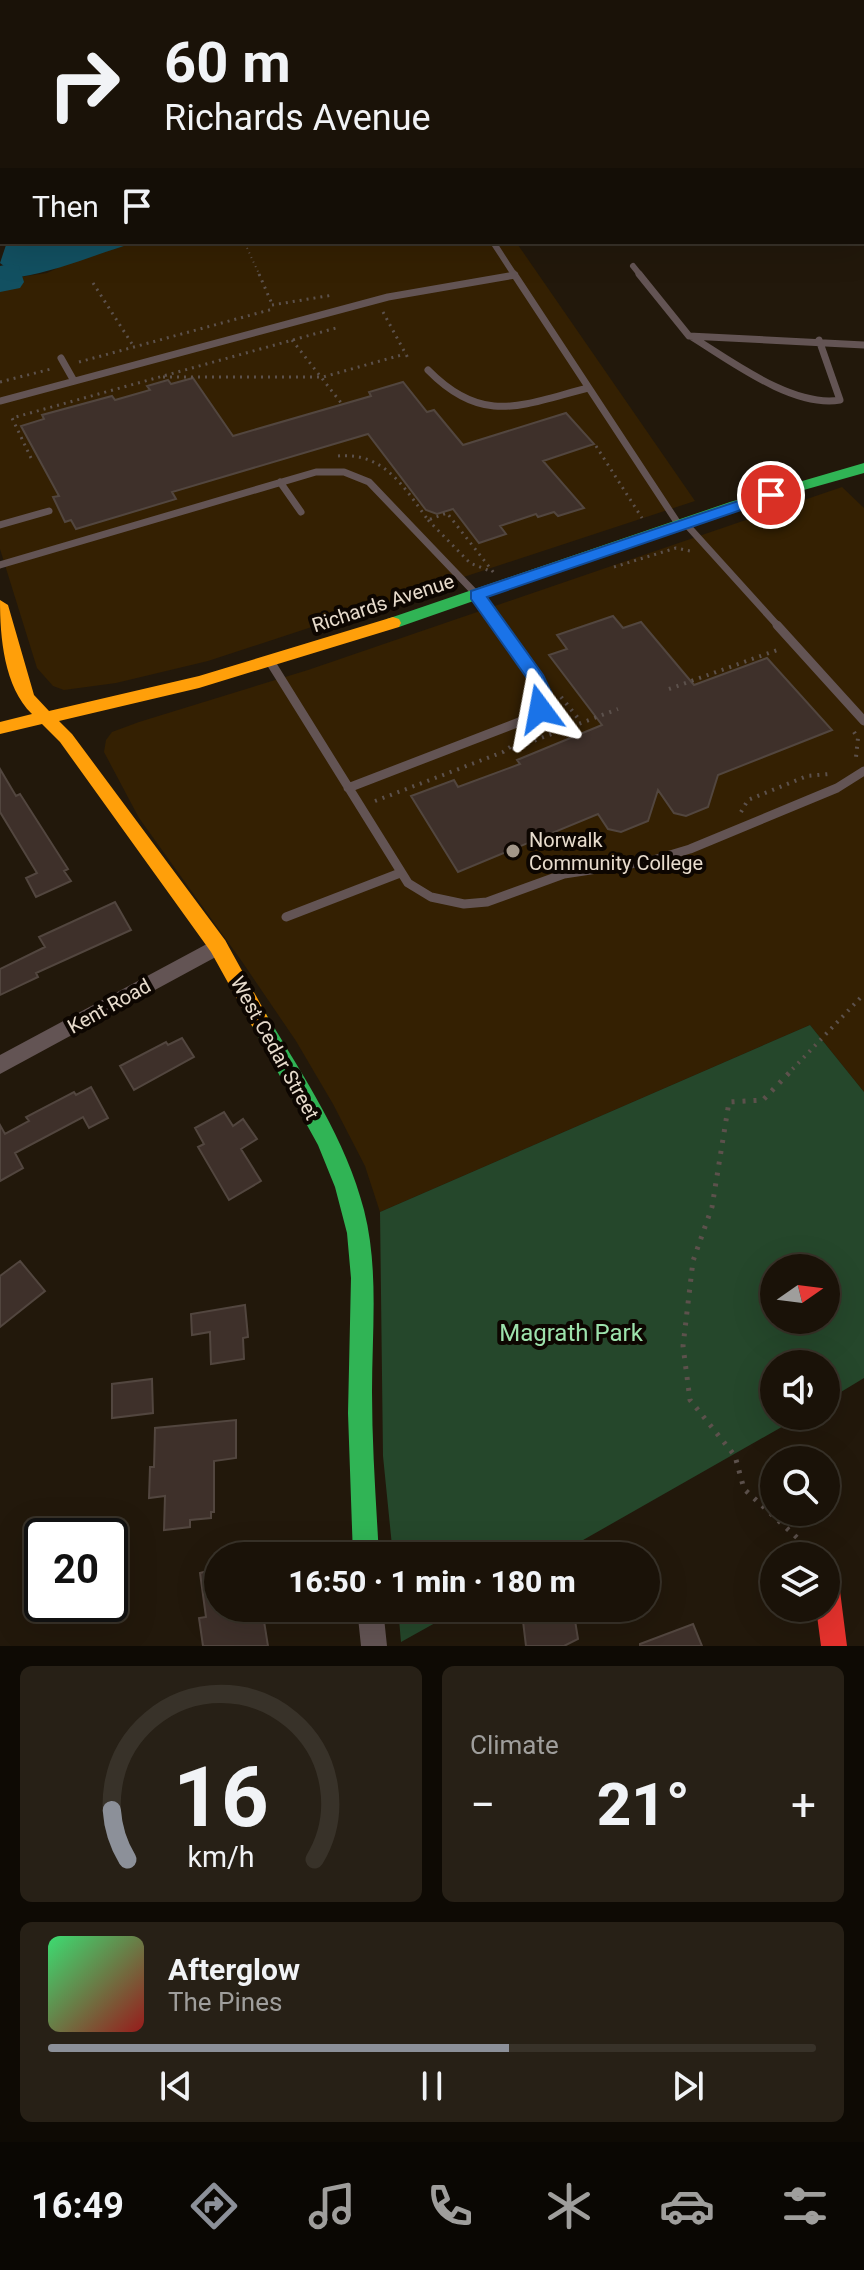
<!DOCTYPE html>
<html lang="en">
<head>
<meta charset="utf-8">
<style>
  :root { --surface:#1a1208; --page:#272016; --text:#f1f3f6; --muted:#9f9e9c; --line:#383229; --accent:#8c9099 }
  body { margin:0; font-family:Roboto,sans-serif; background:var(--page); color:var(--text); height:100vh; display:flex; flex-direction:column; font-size:30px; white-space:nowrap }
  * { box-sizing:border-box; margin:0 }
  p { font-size:26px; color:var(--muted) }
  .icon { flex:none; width:44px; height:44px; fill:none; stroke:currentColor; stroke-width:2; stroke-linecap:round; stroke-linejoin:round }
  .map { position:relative; height:1646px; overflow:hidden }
  .side { display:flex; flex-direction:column; gap:20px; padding:20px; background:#0e0a04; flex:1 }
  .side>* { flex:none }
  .hud { position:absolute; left:0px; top:0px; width:864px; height:244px; box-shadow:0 8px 32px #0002,0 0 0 2px var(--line); background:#1a1208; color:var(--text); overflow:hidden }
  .needle { width:52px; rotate:76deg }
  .buttons { position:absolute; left:760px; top:1254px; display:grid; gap:16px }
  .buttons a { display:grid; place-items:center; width:80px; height:80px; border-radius:50%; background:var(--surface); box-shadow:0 8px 32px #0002,0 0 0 2px var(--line); font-size:40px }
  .speed { position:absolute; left:24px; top:1518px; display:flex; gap:16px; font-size:40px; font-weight:700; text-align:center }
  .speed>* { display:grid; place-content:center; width:104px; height:104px; border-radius:50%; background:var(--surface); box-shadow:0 8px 32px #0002,0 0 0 2px var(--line); line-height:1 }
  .speed .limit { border:4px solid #111; border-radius:12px; background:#fff; color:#111 }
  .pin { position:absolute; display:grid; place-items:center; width:68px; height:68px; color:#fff; margin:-34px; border:4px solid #fff; border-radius:50%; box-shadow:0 2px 8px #0007 }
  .me { position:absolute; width:88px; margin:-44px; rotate:347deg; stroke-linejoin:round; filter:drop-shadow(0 0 6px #0008) }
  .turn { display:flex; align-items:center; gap:28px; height:168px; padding:0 32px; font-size:36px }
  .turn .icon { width:104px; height:104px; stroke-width:2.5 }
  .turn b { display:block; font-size:56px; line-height:68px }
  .then { display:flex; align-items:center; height:76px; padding:0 32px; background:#0003; gap:16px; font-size:30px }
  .big { font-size:60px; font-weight:800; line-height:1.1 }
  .side .tile { flex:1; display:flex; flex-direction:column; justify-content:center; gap:12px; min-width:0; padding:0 28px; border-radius:12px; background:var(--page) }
  .side .dial { align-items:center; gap:0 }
  .dial svg { height:208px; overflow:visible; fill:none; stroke:var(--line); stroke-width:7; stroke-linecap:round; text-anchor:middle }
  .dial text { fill:var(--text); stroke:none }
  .song { display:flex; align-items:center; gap:24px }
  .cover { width:96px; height:96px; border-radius:12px; background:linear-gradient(135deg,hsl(140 70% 55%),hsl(0 70% 35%)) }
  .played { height:8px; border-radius:4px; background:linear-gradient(90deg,var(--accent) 60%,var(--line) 60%) }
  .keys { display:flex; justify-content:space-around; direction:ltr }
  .heat { display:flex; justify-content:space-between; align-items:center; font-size:44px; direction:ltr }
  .side .tiles { flex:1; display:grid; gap:20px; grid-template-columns:1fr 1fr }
  .tile:last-child { grid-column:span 2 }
  .trip { position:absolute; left:204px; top:1542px; width:456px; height:80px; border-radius:40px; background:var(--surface); box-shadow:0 8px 32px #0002,0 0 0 2px var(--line); font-weight:800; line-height:80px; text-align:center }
  .tab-bar { display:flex; height:128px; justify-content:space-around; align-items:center; background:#0a0703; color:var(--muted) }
  .tab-bar .icon { width:56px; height:56px }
  .tab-bar .selected { color:var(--accent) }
  .tab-bar b { font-size:36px; color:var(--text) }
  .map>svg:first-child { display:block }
  .built { fill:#342002 }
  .green { fill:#25472b; fill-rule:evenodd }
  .water { fill:#125061 }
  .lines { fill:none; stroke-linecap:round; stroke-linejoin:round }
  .river { fill:#125061; fill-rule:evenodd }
  .building { fill:#3e302a; stroke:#52463f; stroke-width:2 }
  .path-far3 { stroke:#5c514c; stroke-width:2; stroke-dasharray:1 4; stroke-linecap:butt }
  .path-far2 { stroke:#5c514c; stroke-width:3; stroke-dasharray:2 5; stroke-linecap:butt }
  .path-far1 { stroke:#5c514c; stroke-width:4; stroke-dasharray:2 6; stroke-linecap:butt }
  .path { stroke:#5c514c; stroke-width:5; stroke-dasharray:3 8; stroke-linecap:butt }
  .lane-far2 { stroke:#635454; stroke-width:6 }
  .lane-far1 { stroke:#635454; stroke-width:7 }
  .lane { stroke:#635454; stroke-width:9 }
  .street { fill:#635454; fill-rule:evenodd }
  .fast { fill:#30b455; fill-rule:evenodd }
  .slow { fill:#ff9f0a; fill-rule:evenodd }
  .jam { fill:#e5322d; fill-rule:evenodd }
  .route { fill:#1a73e8; stroke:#114b97; stroke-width:2 }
  .poi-dot { fill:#a39789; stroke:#0d0601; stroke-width:3 }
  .labels { text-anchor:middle; stroke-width:8; stroke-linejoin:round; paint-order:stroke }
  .street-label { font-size:20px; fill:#e8dccd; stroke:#0d0601 }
  .poi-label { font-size:20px; fill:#e8dccd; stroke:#0d0601; text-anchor:start }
  .near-park-label { font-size:24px; fill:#9de2ac; stroke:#0d0601 }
</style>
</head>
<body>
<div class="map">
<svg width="864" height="1646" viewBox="0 0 864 1646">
  <rect width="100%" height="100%" fill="#22180b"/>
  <!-- built -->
  <path class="built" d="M137 242H516L695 501 208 661 116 683 64 690 53 686 37 668 0 549V280L47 273 72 261Z
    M842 487 864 508V1092L810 1025 380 1212 365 1166 333 1104 296 1041 243 963 139 818 104 752 106 740 112 732 139 722 308 670Z"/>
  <!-- green -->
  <path class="green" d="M810 1025 864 1092V1378L826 1401V1364H774V1416H801L555 1556H393L383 1456 380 1212ZM774 1268H826V1320H774Z
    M398 1608H462L401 1642Z"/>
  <!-- water -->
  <path class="water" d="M7 242H137C98 253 59 271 19 277L0 263Z"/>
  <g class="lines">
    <!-- river -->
    <path class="river" d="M9 264 19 266 24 282 20 288 0 292V266Z"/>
  </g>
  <!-- building -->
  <path class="building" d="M193 378 233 436 371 396 369 392 403 382 427 412 434 410 463 445 566 413 594 444 543 461 584 508 558 516 554 512 538 517 536 514 500 526 506 534 479 543 453 509 437 514 426 510 368 434 172 492 176 499 76 529 71 520 65 522 53 497 59 496 21 426 44 419 42 415 112 396 115 400 150 390 147 386 168 380 171 384Z
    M613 616 623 628 641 622 694 685 767 658 832 730 718 775 708 807 686 816 674 813 658 790 648 821 621 832 608 829 598 814 458 872 411 796 454 780 458 787 520 764 517 760 602 725 549 655 567 649 557 635Z
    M0 769 16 796 20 794 68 869 64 871 71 881 36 897 26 878 37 873 0 812Z
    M115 902 131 930 36 973 38 977 0 995V969L45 947 39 937Z
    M182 1038 194 1057 134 1090 120 1066 166 1042 168 1045Z
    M91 1087 108 1118 89 1128 83 1117 15 1153 23 1168 0 1181V1125L5 1134 29 1121 26 1117 74 1092 76 1095Z
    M224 1112 233 1126 243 1119 257 1139 241 1149 261 1181 229 1200 198 1147 204 1144 195 1128Z
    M20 1261 45 1291 0 1327V1276Z
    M245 1305 248 1337 243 1338 244 1359 211 1364 210 1332 192 1335 191 1314Z
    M152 1379 153 1413 112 1418V1384Z
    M236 1420V1458L214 1461V1512H211V1518L190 1520V1527L164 1530 165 1496 149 1498 150 1467H154L155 1428Z
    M218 1568V1608H258L259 1616 263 1615 268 1646H203L199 1618 206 1617 200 1573Z
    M545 1608H573L578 1639 564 1646H526L523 1621 538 1619 537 1612Z
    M693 1624 702 1646H640V1644Z"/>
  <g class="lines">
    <!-- path-far3 -->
    <path class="path-far3" d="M247 248 260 276"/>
    <!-- path-far2 -->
    <path class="path-far2" d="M259 274 272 304
      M93 283 134 347
      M272 305 333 295
      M383 312 409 360
      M292 340 342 404
      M79 362 273 309
      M163 377H323L405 354
      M0 382 51 369
      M596 446 642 518
      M338 456C384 452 404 487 428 520L447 513 494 573
      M31 458 12 418 336 328
      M428 520 470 563 490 571
      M614 567 676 548 690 551"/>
    <!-- path-far1 -->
    <path class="path-far1" d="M669 689 780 649
      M561 697 581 722
      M854 732 858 738 856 757
      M512 749 618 709
      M375 801 503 752 520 740
      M741 812 748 800 807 776 829 774
      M787 1075 864 994"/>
    <!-- path -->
    <path class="path" d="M789 1073 763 1100 729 1102 712 1207 693 1261 683 1346 690 1400 735 1456 744 1489 817 1556"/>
    <!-- lane-far2 -->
    <path class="lane-far2" d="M493 242 515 276
      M633 266 641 276
      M509 276 515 275"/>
    <!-- lane-far1 -->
    <path class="lane-far1" d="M514 274 679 525
      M639 274 689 336 864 345
      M692 337C731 361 793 408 840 400L819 340
      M61 358 74 381
      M428 370C483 426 521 405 588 388
      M0 401 388 297 515 275
      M280 482 301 512
      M685 523 779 627
      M0 525 49 511
      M0 565 316 472H344L369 482 477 595 500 627"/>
    <!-- lane -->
    <path class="lane" d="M777 625 864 721
      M271 663 408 883 431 897 464 904 487 902 564 874 650 861 690 849 837 788 864 771
      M348 788 527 719C535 713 545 706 544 694 543 678 509 640 499 625
      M286 917 400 873"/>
    <!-- street -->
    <path class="street" d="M775 0H788L774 2Z
      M862 65H864V71H862Z
      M218 938 225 940 228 946 225 952 0 1074V1055Z
      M357 1608H383L387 1646H361Z"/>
    <!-- fast -->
    <path class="fast" d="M198 0H212L197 2Z
      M0 83H2L0 90Z
      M864 463V473L740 508 399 627H387L385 623 387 619 730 502Z
      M259 1011 266 1014C303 1076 346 1139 364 1210 379 1269 372 1331 372 1392 372 1446 376 1501 379 1556H353L348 1413 351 1278 347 1233 335 1187 318 1145 249 1020 252 1014Z"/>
    <!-- slow -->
    <path class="slow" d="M0 600 8 605 34 695 49 711 199 676 393 617 399 619 401 623 399 627 199 688 59 721 72 734 225 940 266 1014 269 1020 266 1026 259 1029 252 1026 211 952 60 742 42 724 0 734V722L32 714C4 687 0 637 0 600Z"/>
    <!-- jam -->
    <path class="jam" d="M826 1570 835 1574 839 1583 847 1646H821L816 1608H826Z"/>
  </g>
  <!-- route -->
  <path class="route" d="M771 490 778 495 776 498 487 597 543 675 552 694 546 713H534L532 709 535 694 529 681 471 599V591Z"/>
  <!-- markers -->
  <circle class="poi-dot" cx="513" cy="851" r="8"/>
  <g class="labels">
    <!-- street labels -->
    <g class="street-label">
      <text transform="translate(383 603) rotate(-18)" y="7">Richards Avenue</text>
      <text transform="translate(109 1006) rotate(-29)" y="7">Kent Road</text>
      <text transform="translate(275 1048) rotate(61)" y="7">West Cedar Street</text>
    </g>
    <!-- poi labels -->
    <g class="poi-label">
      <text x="529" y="847">Norwalk<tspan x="529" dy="23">Community College</tspan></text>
    </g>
    <!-- near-park labels -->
    <g class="near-park-label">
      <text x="571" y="1341">Magrath Park</text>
    </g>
  </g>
</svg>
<div class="buttons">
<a><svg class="needle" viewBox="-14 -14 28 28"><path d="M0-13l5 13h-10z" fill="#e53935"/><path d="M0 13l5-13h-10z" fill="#9f9e9c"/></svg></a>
<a><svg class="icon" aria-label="sound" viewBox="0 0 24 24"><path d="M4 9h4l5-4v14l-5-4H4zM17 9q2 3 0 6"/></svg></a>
<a><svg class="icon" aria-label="search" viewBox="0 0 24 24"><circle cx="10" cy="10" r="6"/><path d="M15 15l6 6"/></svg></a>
<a><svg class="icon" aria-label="layers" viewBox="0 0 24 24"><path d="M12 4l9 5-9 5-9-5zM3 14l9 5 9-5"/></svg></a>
</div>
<div class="speed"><div class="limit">20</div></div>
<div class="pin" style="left:771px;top:495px;background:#d93025"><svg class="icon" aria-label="arrive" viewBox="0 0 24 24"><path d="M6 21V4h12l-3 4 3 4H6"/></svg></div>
<svg class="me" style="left:540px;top:709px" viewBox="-20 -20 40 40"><path d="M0-17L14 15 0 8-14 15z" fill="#1a73e8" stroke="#fff" stroke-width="4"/></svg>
<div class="trip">16:50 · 1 min · 180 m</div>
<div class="hud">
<div class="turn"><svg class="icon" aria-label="right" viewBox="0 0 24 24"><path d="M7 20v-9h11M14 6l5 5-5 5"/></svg><div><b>60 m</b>Richards Avenue</div></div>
<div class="then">Then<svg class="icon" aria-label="arrive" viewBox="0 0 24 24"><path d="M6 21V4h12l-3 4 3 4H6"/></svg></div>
</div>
</div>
<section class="side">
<div class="tiles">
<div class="tile dial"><svg viewBox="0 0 100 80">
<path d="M14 69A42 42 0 1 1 86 69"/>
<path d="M14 69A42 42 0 0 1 8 50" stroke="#8c9099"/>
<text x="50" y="56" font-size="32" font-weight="700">16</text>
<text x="50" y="72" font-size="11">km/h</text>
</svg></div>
<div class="tile"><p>Climate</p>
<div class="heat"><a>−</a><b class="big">21°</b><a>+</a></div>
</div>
<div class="tile">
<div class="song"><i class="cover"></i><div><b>Afterglow</b><p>The Pines</p></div></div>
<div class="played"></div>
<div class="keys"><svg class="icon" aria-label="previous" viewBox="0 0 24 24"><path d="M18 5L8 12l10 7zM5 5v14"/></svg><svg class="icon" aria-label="pause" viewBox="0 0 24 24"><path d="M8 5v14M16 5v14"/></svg><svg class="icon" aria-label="next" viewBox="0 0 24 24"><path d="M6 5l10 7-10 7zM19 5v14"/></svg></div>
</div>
</div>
</section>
<nav class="tab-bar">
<b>16:49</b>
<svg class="icon selected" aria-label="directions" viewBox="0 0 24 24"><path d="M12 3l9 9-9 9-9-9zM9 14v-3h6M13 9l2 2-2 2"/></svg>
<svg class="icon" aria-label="music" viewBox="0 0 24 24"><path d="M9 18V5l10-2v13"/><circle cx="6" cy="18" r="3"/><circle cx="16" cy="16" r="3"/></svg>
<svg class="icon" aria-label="phone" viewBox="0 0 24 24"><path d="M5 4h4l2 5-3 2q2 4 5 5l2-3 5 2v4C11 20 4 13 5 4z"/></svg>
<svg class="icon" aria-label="climate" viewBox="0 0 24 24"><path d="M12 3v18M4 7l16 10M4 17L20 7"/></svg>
<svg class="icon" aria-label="car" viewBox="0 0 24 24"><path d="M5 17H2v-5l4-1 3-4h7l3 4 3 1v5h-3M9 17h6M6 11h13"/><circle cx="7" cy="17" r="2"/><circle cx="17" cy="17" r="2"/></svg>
<svg class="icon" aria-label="filters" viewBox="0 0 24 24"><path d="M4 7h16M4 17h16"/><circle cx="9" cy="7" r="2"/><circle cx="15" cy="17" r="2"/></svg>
</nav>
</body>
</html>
